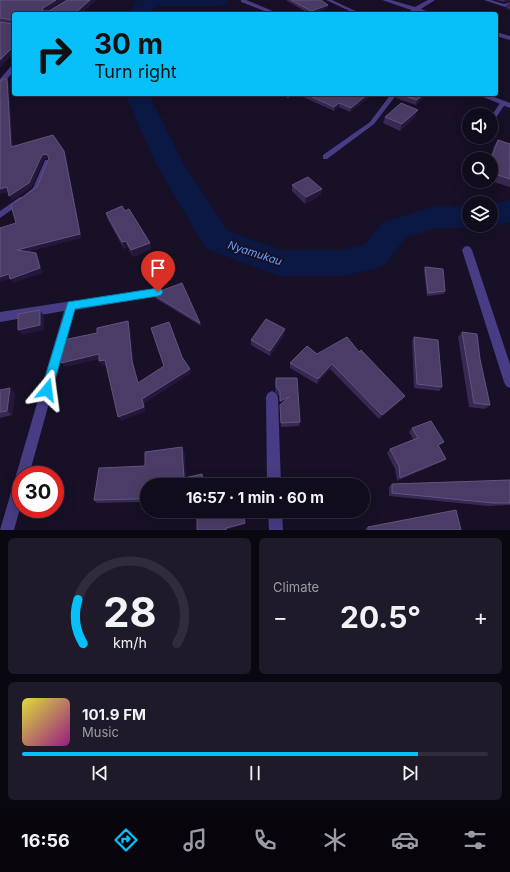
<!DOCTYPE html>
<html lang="en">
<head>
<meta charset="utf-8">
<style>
  :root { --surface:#110c1c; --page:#1e1a29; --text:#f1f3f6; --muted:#9c9ba3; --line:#302c3b; --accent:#07c0f9 }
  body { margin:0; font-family:Inter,sans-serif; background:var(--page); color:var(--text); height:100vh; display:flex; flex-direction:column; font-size:15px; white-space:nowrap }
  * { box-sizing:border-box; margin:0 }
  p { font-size:13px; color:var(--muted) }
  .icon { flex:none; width:22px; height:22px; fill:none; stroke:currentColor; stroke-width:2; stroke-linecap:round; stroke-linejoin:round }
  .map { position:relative; height:530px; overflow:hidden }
  .panel { display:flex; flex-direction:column; gap:8px; padding:8px; background:#09070f; flex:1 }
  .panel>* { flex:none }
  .guide { position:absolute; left:12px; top:12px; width:486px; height:84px; border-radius:4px; box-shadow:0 4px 16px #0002,0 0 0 1px var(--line); background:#07c0f9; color:#111; overflow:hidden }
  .controls { position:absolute; left:462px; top:108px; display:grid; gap:8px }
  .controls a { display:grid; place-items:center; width:36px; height:36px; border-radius:50%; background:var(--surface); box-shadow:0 4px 16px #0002,0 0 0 1px var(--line); font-size:20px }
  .speed { position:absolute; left:12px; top:466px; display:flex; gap:8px; font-size:20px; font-weight:700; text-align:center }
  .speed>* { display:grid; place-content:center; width:52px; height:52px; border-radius:50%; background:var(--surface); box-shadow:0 4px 16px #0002,0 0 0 1px var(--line); line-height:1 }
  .speed .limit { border:6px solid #d22; background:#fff; color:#111 }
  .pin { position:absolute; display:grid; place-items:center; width:34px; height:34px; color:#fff; margin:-41px -17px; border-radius:50% 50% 50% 0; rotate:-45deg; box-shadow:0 0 4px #0007 }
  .pin .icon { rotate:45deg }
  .me { position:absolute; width:44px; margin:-22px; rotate:16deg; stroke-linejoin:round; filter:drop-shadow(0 0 3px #0008) }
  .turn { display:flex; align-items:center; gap:14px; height:84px; padding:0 16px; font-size:18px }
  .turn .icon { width:52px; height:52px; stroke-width:2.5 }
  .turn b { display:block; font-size:28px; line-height:34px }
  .big { font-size:30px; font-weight:700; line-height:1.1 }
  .panel .card { flex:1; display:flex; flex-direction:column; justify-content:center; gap:6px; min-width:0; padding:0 14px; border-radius:6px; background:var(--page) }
  .panel .dial { align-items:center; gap:0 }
  .dial svg { height:104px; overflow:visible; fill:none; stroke:var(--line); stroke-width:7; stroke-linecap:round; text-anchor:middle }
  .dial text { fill:var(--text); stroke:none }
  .song { display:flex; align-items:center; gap:12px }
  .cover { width:48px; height:48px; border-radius:6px; background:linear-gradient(135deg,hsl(60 70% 55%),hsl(310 70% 35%)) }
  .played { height:4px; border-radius:2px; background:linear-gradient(90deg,var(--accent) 85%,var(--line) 85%) }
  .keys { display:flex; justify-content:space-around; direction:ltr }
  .heat { display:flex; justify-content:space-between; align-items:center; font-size:22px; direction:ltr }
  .panel .tiles { flex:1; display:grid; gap:8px; grid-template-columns:1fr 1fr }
  .card:last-child { grid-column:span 2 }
  .trip { position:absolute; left:140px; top:478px; width:230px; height:40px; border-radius:20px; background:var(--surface); box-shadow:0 4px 16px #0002,0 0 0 1px var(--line); font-weight:700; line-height:40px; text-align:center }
  .dock { display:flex; height:64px; justify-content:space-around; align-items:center; background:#07050b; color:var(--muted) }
  .dock .icon { width:28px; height:28px }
  .dock .active { color:var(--accent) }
  .dock b { font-size:18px; color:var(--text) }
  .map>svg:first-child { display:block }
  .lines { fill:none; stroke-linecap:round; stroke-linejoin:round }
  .river { fill:#0b1843; fill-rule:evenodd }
  .service { fill:#483c84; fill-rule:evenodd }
  .minor { fill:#483c84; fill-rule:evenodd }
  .wall { fill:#382954 }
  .shaded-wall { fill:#23173a }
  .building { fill:#4a3c66; stroke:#61547e }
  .route { fill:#07c0f9; stroke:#057da2 }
  .labels { text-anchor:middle; stroke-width:4; stroke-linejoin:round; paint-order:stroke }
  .water-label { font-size:11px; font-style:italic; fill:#66a2fb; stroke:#171026 }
</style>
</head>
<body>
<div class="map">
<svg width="510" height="530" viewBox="0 0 510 530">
  <rect width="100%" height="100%" fill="#171026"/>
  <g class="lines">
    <!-- river -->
    <path class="river" d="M141 0H229L227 4 220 6H160L150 10 148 14H128L135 2Z
      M125 94H149L183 163 228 231 281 250H341L364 245 383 222 436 206H469V225H480L469 228H437L405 238 385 265 374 269 341 276H280L268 272 206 249 156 164Z
      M510 200V222L491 226 487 225H491V204Z"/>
    <!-- service -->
    <path class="service" d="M326 0H332L362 14H356Z
      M484 0H491L504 4 510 2V5L505 7Z
      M280 94H295L288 98Z
      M391 94H397L374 124 327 159H323V155L370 122Z
      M503 101 506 103 493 122 491 123V116L501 102Z
      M476 137H483L479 140 477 139Z
      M45 160H49L50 162 40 189 33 196H27L26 194 33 188Z
      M20 197 23 198 24 200 23 202 0 218V211Z"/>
    <!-- minor -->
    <path class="minor" d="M241 0H246L280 14H272L241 2Z
      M382 0H391L415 7 428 0H435L421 9 434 14C426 14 418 13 411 12V10Z
      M496 32 510 36V40L496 36Z
      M14 64V71L2 85 0 86V79L12 65Z
      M476 94H486L510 103V108Z
      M467 246 470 247 472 250 510 364V388L506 386 504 382 462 250 464 247Z
      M158 288 162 289 163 292 162 295 158 296 75 310 29 475H21V505L14 530H0L64 311 0 322V312Z
      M272 391 276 393 278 397 281 485H267L266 397 268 393Z
      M268 511H282L283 530H269Z"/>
  </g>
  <!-- wall -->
  <path class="wall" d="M0 0 49 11 67 0H96L80 14H14V52L0 67V22L12 24H13L0 22Z
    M287 0H321L328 5 327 8 312 14H310L287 1Z
    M496 0H510V1L504 2Z
    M510 2V10L506 8 508 3Z
    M303 94H373L350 112 339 107 334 111 303 97Z
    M397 94H427L416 105 396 98Z
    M385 117H415L400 131 383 123Z
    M498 140 510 144V187L491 181V159H490L494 146Z
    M292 185 322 189 321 195 305 204 292 191Z
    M125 211 150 243 151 249 133 257 128 247 124 249 108 220 106 213Z
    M425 267 445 291 444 294 427 296 424 270Z
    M154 295 200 323 201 326 155 298Z
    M462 332 480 359 490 405 485 409 469 407 458 337Z
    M284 335 270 356 251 345V340Z
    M414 337 442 387 439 391 414 388 412 341Z
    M359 352 405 396 402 400 379 419 330 369 317 384 290 368V363L317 354Z
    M276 378 300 422 299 426 281 427 280 410 281 405 280 406V397L275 391Z
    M0 390 15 393 12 415 0 418Z
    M412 428 439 446V447L446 459 441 462 397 481 395 469 387 453 390 449 413 439 409 432Z
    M184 450 186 478 202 474 204 477 147 485V501L139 502 97 503 94 500 145 466Z
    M510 480V505L488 506 389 496V487L392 484Z
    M243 511 245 524 227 529 197 530 226 512Z
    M368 527 461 530H365V529Z"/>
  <!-- shaded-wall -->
  <path class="shaded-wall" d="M56 0H64L44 13 42 11 43 8Z
    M90 0H96L80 14H74Z
    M505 0H510V1L504 2Z
    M328 5 327 8 311 14V11Z
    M14 46V52L0 67V60Z
    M7 79 9 83 13 152 11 147Z
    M368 94H373L350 112 351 108Z
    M424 94H427L416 105 417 100Z
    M339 103V107L334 111V107Z
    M418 110 415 117 400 131 402 124Z
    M64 151 66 156 82 238 20 254 17 250Z
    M47 154 49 158 44 159 32 187 12 201 9 196 42 155Z
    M7 187 10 192 0 194V189Z
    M322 189 321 195 305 204 306 197Z
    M126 241 128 247 124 249 122 242Z
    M150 243 151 249 133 257 131 250Z
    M36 253 38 257 43 273 13 283 10 279 0 282V277Z
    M40 310 44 316V330L22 335 18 330Z
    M128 321 130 327 134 366 140 387 138 383 132 361Z
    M285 329 284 335 270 356V351Z
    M99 354 101 359 65 367 61 363Z
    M105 360 108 365 102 366 99 361Z
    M332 364 330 369 317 384 318 379Z
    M190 369 191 373 144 404 146 411 121 421 118 417 142 399Z
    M10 388 15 393 12 415 7 411Z
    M405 396 402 400 379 419 382 415Z
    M289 397V402L280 406V401Z
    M444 442 439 446 434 449 438 445Z
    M182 447 184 450 186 481 184 478Z
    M446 459 441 462 397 481 400 478Z
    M202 474 204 477V485H203Z"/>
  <!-- building -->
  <path class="building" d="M0 0H56L43 8 42 11H49L67 0H90L74 14H14V46L0 60V22L12 24 14 23 13 20 0 18Z
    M291 0H321L328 5 311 11Z
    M4 79H7L11 147 53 135 64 151 80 234 17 250 36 253 40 268 10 279 9 274 0 277V228L16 223 11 205 37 187 49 158 47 154 42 155 29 183 9 196 7 187 0 189V81Z
    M306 94H368L351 108 339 103 334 107Z
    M399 94H424L417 100Z
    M401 103 418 110 402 124 385 117Z
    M498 140 510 144V179L491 173V159Z
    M308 177 322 189 306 197 292 185Z
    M122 206 125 211 129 209 150 243 131 250 126 241 122 242 106 213Z
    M425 267 443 269 445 291 428 293Z
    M182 283 200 323 154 295 161 293 163 290Z
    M40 310V325L18 330V314Z
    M266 319 285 329 270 351 251 340Z
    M128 321 132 361 138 383 164 366 151 328 169 322 182 357 190 369 142 399 144 407 118 417 105 360 99 361V354L61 363 63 340 97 333V328Z
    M462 332 477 334 480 359 490 405 474 403Z
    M347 337 359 352 361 350 405 396 382 415 332 364 318 379 290 363 307 346 317 354Z
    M414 337 438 340 442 387 417 384Z
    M276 378H297L300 422 281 423 280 405 289 397 280 401V392L276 386Z
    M10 388 7 411 0 412V390Z
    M431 421 444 442 438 445 446 459 400 478 399 466 390 449 418 438 412 428Z
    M182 447 184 478 202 474 203 485H147V498L136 499 94 500 99 468 145 466V452Z
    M510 480V503H493L392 493V484Z
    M456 510 461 530H368V527Z
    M197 511H226V512L231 511H243L245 523 226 528V530H197Z"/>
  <!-- route -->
  <path class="route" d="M158 288 161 289 163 292 161 295 158 296 75 309 52 390 51 394 47 395 43 394 41 390 68 302Z"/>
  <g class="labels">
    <!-- water labels -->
    <g class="water-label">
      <text transform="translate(255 253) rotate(18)" y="4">Nyamukau</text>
    </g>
  </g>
</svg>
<div class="controls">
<a><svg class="icon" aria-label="sound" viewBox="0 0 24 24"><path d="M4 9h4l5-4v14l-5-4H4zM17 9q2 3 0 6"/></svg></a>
<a><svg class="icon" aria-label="search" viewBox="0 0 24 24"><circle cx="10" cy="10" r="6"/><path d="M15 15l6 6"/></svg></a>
<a><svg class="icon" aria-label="layers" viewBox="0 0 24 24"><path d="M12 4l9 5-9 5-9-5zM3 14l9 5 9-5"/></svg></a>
</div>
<div class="speed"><div class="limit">30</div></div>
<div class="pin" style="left:158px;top:292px;background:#d93025"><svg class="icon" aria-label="arrive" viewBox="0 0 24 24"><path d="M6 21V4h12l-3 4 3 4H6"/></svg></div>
<svg class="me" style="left:47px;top:390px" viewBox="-20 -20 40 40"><path d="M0-17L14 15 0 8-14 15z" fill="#07c0f9" stroke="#fff" stroke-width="4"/></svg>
<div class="trip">16:57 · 1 min · 60 m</div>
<div class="guide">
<div class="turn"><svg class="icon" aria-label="right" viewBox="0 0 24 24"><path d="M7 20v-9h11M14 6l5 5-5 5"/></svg><div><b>30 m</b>Turn right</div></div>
</div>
</div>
<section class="panel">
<div class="tiles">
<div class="card dial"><svg viewBox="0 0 100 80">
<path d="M14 69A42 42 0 1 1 86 69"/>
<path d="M14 69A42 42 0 0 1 10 35" stroke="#07c0f9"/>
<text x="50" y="56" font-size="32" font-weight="700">28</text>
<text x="50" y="72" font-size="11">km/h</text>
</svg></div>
<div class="card"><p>Climate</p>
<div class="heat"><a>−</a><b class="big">20.5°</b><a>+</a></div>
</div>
<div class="card">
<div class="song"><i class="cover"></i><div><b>101.9 FM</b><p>Music</p></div></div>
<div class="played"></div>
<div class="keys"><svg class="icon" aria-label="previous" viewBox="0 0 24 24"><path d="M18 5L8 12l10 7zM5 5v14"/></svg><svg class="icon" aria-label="pause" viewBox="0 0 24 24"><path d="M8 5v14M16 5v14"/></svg><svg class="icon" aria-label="next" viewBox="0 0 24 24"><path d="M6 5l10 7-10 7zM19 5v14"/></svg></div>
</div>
</div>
</section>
<nav class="dock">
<b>16:56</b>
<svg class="icon active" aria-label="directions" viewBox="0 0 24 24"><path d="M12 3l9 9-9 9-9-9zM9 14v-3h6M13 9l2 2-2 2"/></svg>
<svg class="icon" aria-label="music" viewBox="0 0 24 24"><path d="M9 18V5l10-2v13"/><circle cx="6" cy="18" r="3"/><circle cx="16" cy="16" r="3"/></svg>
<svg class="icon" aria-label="phone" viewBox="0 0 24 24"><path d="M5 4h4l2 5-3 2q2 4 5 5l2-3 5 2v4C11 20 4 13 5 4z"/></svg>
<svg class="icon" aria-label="climate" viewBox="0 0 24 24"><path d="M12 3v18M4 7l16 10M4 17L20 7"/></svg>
<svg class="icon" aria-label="car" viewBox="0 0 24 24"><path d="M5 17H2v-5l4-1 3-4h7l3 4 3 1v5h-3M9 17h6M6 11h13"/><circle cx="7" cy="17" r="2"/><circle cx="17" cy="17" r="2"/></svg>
<svg class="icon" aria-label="filters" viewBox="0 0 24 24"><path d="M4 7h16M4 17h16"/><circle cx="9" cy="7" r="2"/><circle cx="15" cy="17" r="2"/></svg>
</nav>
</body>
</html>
